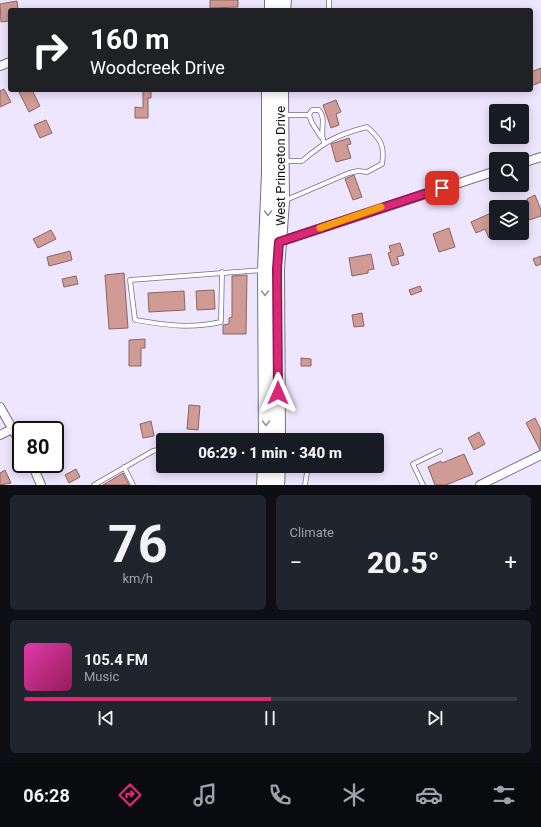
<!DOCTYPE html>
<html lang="en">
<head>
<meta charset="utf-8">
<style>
  :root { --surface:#171b24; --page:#20242c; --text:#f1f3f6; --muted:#9ea1a6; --line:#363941; --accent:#db2777 }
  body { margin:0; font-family:Roboto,sans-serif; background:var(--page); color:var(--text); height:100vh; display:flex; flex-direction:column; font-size:15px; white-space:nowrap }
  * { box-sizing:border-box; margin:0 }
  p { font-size:13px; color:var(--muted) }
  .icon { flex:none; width:22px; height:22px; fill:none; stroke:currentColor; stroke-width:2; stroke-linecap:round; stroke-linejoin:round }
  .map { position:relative; height:485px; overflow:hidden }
  .sheet { display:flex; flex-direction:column; gap:10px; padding:10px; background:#0d0f14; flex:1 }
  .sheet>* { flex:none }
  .banner { position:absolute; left:8px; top:8px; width:525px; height:84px; border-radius:4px; box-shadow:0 2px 10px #0003; background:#202124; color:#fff; overflow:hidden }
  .tools { position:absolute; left:489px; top:104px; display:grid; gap:8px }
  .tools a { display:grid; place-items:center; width:40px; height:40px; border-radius:4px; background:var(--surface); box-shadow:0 2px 10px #0003; font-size:20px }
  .speed { position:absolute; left:12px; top:421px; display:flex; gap:8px; font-size:20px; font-weight:700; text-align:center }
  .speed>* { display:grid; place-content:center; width:52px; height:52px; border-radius:50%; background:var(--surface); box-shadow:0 2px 10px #0003; line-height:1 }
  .speed .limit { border:2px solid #111; border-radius:6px; background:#fff; color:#111 }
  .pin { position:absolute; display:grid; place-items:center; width:34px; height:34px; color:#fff; margin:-17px; border-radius:8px; box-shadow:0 2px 6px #0006 }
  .me { position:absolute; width:44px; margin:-22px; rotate:0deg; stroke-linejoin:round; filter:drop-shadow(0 0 3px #0008) }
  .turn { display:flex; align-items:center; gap:14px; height:84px; padding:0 16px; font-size:18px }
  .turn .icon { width:52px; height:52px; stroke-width:2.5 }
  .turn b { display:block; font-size:28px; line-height:34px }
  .big { font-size:30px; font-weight:800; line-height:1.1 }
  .sheet .card { flex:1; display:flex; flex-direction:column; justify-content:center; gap:6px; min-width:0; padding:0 14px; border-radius:6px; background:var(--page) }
  .sheet .dial { align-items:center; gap:0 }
  .dial b { font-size:52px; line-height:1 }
  .song { display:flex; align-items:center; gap:12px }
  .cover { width:48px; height:48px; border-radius:6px; background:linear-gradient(135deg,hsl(320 70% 55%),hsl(330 70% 35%)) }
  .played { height:4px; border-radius:2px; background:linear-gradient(90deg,var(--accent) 50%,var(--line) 50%) }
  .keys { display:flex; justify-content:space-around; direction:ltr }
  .heat { display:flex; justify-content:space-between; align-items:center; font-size:22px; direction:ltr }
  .sheet .tiles { flex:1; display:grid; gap:10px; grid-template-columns:1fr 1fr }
  .card:last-child { grid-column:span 2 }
  .trip { position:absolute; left:156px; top:433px; width:228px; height:40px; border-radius:4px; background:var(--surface); box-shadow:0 2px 10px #0003; font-weight:800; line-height:40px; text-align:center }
  .tabs { display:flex; height:64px; justify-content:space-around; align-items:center; background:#090b0e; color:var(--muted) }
  .tabs .icon { width:28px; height:28px }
  .tabs .selected { color:var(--accent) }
  .tabs b { font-size:18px; color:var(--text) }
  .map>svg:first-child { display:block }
  .building { fill:#d09a95; stroke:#876663 }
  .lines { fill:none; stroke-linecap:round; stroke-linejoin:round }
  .lane-casing { stroke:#7a6f8a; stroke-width:5.5 }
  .street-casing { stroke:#7a6f8a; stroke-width:10 }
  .highway-casing { stroke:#7a6f8a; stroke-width:16 }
  .lane { stroke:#fff; stroke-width:4 }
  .street { stroke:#fff; stroke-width:8 }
  .highway { stroke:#fff; stroke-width:14 }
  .oneway { stroke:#969499 }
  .route-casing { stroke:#8e194d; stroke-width:10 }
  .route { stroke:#db2777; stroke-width:7 }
  .slow { stroke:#f59e0b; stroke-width:7 }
  .labels { text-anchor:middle; stroke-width:3; stroke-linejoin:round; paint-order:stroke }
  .street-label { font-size:13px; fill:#15111c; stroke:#fff }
</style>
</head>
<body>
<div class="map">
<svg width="541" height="485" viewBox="0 0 541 485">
  <rect width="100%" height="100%" fill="#eee5fe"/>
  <!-- building -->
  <path class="building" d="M210 0H238V7L210 8Z
    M17 1 18 10H10V14H8L9 21 1 22 0 4Z
    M541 68V82L531 86V72Z
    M4 89 11 102 0 107V91Z
    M24 90H32L40 106 29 112 19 92Z
    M143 90H151V98H148V118H135V107L143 108Z
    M336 100 341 112 336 114 339 125 331 128 323 105Z
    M46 120 52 133 40 138 34 125Z
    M349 138 351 144 347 145 351 158 336 162 331 144Z
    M354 175 362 197 353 200 345 179Z
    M535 195 541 210V216L526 221 522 208 529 205 527 199Z
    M491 213 496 226V235L489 238 485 229 476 233 471 222Z
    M449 228 455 247 439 252 433 234Z
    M51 230 56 239 38 248 33 239Z
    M400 243 404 255 397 257 399 264 392 266 388 253 391 252 389 246Z
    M70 251 72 260 49 266 47 257Z
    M371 254 374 269 368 270V273L352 276 349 258Z
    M541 256V264L536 266 533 259Z
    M124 273 128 328 109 329 105 275Z
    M247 275 246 334H223V325L229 324V318L232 317V276Z
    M76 276 78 284 64 287 62 279Z
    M420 286 422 291 411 295 409 290Z
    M214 290 215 309 197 310 196 291Z
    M184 291 185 310 149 312 148 293Z
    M362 313 364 326 354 327 352 315Z
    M145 339V348H141V366H129V340Z
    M301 358 311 359V366H301Z
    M189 405 200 406 198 430 187 429Z
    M535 418 541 430 540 450 526 423Z
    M151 421 154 436 143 438 140 424Z
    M479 432 485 444 474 450 468 438Z
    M464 454 473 474 446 485H435L428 467 441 461 442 463Z
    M76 469 80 477 69 483 65 475Z
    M5 470 11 483 0 485V473Z
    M123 473 129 485H103Z"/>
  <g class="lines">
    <defs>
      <path id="lane" d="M329 0V10
        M283 115H309L312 110H319C327 119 319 132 324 142
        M309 115 312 123 321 137
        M285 161H302C326 141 336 135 367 127 381 139 385 146 382 164L367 172 358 171 349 173 286 200
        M222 272 221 322C190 329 166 325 135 320L130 280 263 270
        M124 467 133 485
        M94 485 153 451 163 449
        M305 485 308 466
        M423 485 413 464 440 451"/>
      <path id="street" d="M0 66 10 62
        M522 163 541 157
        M279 242 496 171
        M0 407 21 444
        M0 435 12 429
        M32 464 41 485
        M480 485 541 455"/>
      <path id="highway" d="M272 0V10
        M283 10 284 0
        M266 440 265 270 269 173V90
        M278 440 277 269 282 202 281 90
        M264 485 265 466
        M277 485 278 466"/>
    </defs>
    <!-- lane casing -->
    <use href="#lane" class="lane-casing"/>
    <!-- street casing -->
    <use href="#street" class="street-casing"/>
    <!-- highway casing -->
    <use href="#highway" class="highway-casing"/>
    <!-- lane -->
    <use href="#lane" class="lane"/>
    <!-- street -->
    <use href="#street" class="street"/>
    <!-- highway -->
    <use href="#highway" class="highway"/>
  </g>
  <!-- one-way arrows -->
  <defs><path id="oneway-chevron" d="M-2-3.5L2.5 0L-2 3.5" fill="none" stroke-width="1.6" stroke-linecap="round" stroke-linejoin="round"/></defs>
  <g class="oneway">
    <use href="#oneway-chevron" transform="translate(268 213) rotate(91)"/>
    <use href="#oneway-chevron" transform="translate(265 293) rotate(90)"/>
    <use href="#oneway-chevron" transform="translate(266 423) rotate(90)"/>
  </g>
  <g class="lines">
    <defs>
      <path id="route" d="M278 393 277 269 279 242 442 188"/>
    </defs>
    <!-- route casing -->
    <use href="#route" class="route-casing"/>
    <!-- route -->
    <use href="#route" class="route"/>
    <!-- slow -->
    <path class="slow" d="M320 228 381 207"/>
  </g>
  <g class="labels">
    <!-- street labels -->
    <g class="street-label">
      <text transform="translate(280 166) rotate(-90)" y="5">West Princeton Drive</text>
    </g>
  </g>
</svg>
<div class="tools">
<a><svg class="icon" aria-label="sound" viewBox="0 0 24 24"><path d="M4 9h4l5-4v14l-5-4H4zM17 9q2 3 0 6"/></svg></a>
<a><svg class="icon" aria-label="search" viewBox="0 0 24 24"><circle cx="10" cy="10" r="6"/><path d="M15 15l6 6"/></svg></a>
<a><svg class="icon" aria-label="layers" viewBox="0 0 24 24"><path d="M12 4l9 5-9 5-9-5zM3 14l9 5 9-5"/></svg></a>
</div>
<div class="speed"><div class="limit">80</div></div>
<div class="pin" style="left:442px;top:188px;background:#d93025"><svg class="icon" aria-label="arrive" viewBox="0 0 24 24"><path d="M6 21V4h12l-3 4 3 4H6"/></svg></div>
<svg class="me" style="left:278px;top:393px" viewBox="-20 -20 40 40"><path d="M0-17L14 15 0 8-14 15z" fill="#db2777" stroke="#fff" stroke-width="4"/></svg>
<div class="trip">06:29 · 1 min · 340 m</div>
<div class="banner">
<div class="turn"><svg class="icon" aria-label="right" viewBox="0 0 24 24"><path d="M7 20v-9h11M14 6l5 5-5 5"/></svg><div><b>160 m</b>Woodcreek Drive</div></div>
</div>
</div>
<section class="sheet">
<div class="tiles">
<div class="card dial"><b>76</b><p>km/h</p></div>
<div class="card"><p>Climate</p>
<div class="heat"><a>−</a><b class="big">20.5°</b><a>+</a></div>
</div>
<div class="card">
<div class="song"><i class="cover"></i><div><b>105.4 FM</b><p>Music</p></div></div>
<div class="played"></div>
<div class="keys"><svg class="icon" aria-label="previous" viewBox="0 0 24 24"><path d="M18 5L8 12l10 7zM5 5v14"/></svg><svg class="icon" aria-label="pause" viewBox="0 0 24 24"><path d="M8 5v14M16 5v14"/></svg><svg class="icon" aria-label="next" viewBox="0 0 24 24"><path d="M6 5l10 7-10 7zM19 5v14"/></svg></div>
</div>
</div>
</section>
<nav class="tabs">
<b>06:28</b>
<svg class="icon selected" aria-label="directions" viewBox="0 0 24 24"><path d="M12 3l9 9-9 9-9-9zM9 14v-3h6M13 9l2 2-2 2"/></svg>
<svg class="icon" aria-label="music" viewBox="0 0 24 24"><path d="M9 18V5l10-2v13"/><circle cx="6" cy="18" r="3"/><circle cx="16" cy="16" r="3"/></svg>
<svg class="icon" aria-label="phone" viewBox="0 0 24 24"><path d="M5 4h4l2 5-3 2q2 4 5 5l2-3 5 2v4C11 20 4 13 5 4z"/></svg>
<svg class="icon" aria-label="climate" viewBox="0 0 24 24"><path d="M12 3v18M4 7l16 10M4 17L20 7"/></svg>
<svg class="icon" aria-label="car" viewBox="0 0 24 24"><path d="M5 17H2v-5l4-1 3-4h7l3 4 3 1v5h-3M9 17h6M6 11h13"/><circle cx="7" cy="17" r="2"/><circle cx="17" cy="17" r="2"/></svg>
<svg class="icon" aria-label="filters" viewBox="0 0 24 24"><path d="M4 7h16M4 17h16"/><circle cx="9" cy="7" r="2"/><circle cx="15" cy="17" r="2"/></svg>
</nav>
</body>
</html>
